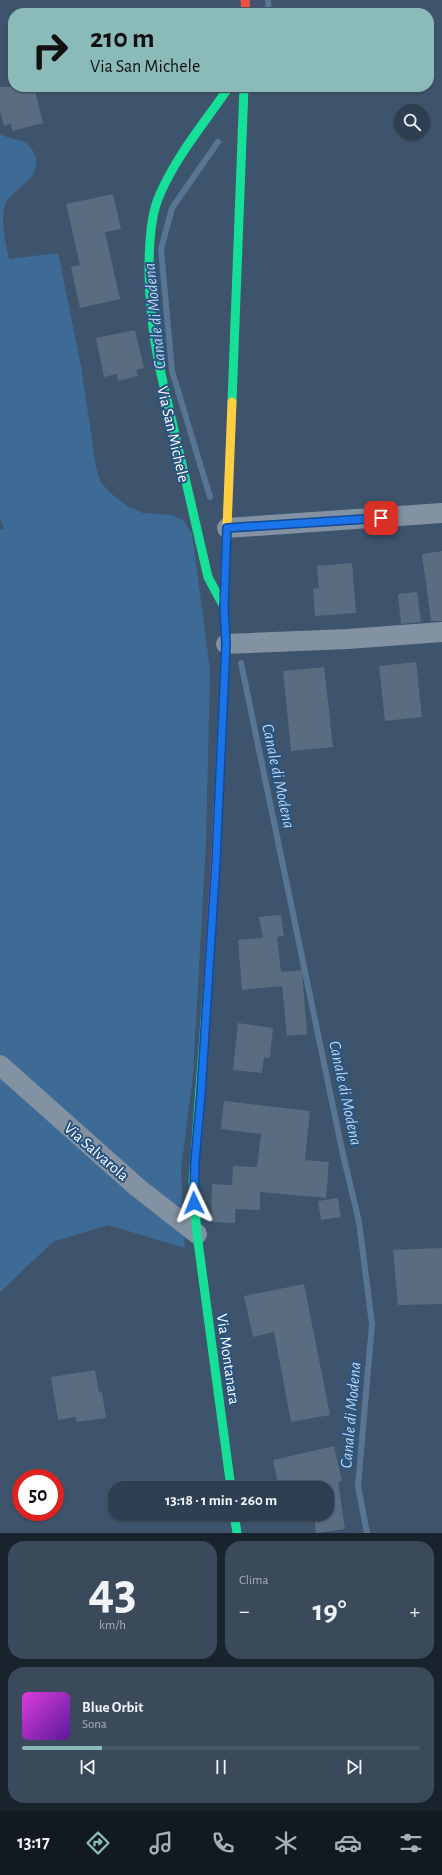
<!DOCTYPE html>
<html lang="it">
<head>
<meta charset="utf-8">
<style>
  :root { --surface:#2e3f51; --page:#3a4a5b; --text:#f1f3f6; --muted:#a7afb7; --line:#495868; --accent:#8bbbb9 }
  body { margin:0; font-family:"Alegreya Sans",sans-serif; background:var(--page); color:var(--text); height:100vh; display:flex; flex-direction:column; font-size:15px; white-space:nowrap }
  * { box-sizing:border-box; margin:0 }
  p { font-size:13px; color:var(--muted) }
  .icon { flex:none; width:22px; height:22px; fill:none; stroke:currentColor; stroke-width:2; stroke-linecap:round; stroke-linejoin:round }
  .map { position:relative; height:1533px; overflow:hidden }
  .details { display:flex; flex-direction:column; gap:8px; padding:8px; background:#19232d; flex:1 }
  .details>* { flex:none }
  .hud { position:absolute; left:8px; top:8px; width:426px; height:84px; border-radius:16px; box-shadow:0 1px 3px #0004,0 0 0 1px var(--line); background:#8bbbb9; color:#111; overflow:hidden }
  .fabs { position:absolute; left:394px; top:104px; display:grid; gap:8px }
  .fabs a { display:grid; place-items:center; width:36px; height:36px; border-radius:50%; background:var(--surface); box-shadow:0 1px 3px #0004,0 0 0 1px var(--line); font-size:20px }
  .speed { position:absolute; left:12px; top:1469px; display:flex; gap:8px; font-size:20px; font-weight:700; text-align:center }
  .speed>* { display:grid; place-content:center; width:52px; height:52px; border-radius:50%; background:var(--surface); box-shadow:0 1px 3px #0004,0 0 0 1px var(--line); line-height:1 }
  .speed .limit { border:6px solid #d22; background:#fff; color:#111 }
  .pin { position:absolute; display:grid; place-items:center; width:34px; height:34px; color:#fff; margin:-17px; border-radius:8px; box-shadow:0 2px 6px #0006 }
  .me { position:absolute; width:44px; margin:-22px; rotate:358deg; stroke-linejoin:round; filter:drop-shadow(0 0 3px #0008) }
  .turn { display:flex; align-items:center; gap:14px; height:84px; padding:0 16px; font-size:18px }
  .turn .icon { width:52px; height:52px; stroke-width:2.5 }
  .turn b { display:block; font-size:28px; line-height:34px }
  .big { font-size:30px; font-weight:700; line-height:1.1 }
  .details .card { flex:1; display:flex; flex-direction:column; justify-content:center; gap:6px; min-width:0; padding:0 14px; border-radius:16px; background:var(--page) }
  .details .dial { align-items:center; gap:0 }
  .dial b { font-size:52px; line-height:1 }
  .song { display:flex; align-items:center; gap:12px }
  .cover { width:48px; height:48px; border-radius:6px; background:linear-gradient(135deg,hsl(300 70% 55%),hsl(270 70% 35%)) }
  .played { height:4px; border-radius:2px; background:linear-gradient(90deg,var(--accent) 20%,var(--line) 20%) }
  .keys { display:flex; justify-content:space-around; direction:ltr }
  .heat { display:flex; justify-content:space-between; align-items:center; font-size:22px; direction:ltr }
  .details .tiles { flex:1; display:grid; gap:8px; grid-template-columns:1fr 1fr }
  .card:last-child { grid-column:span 2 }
  .trip { position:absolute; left:108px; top:1481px; width:226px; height:40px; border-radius:16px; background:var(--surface); box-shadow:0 1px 3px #0004,0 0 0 1px var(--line); font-weight:700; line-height:40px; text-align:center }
  .tab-bar { display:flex; height:64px; justify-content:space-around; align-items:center; background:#121920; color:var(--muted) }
  .tab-bar .icon { width:28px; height:28px }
  .tab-bar .selected { color:var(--accent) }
  .tab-bar b { font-size:18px; color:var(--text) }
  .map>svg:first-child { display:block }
  .green { fill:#3e6a96 }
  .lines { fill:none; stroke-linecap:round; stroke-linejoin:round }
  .stream { stroke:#587694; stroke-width:6 }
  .building { fill:#5a6c7f }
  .street { stroke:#8392a2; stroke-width:20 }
  .fast { stroke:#16e098; stroke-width:9 }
  .slow { stroke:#ffcf43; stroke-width:9 }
  .jam { stroke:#f24e42; stroke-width:9 }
  .route-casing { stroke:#114b97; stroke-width:10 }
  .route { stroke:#1a73e8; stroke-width:7 }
  .labels { text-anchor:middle; stroke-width:4; stroke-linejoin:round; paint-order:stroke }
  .street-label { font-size:16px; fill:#fff; stroke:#295480 }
  .water-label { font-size:17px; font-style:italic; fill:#bcd5ed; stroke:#295480 }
</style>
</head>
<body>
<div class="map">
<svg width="442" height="1533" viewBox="0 0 442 1533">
  <rect width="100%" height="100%" fill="#3d546c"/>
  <!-- green -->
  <path class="green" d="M0 134C8 139 18 138 26 143 30 146 35 153 36 158 39 182 13 187 5 205 0 220 6 244 9 259L58 253 81 366 96 467 101 483 113 495 127 506 143 513 172 515 184 521 192 534 210 669 206 843 193 1075 181 1169 185 1248 108 1225 53 1242 0 1292V530L4 529 0 519Z"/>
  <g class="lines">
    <!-- stream -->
    <path class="stream" d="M268 0 269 13
      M210 497 172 371 161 249 172 208 218 142
      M241 663 342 1150 359 1222 372 1324 358 1486 367 1533"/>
  </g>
  <!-- building -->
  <path class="building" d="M0 87H34L43 123 12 131 11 124 4 126 0 111Z
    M113 194 121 229 105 232 120 299 80 308 71 267 80 265 66 204Z
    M135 330 144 368 136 370 138 376 118 381 117 374 104 377 96 338Z
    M442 551V621H431L422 554Z
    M352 563 356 613 315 616 313 589 319 588 317 566Z
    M417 592 421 622 401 624 398 594Z
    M416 662 422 717 385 721 379 666Z
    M324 667 333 747 291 751 283 671Z
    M281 915 284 936 277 937 281 972 302 970 307 1034 287 1036 282 986 242 990 238 940 263 938 259 917Z
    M238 1023 273 1028 270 1058 264 1057 262 1073 233 1070Z
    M224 1101 310 1111 305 1160 329 1162 326 1198 260 1192V1210L235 1209V1223L211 1222 212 1184 232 1185 233 1166 257 1167 261 1134 221 1129Z
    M338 1198 341 1217 321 1220 318 1201Z
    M442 1248V1304L398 1305 393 1250Z
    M304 1284 330 1415 291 1422 274 1332 253 1337 244 1296Z
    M95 1370 99 1393 102 1392 106 1418 76 1422V1417L58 1420 51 1377Z
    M334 1446 342 1481 338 1482 345 1529 316 1533 314 1514H327V1488H279L273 1460Z"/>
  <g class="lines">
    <!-- street -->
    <path class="street" d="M227 528 442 513
      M226 644 348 639 442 632
      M0 1065 137 1187 197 1234"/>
    <!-- fast -->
    <path class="fast" d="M232 402 244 87
      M223 605 208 577 159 365C151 324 147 283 150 241 151 225 153 209 160 194 177 155 205 122 229 87
      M217 831 226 644 224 606 225 578
      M208 980 193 1183 197 1234 231 1488
      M234 1514 237 1533"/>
    <!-- slow -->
    <path class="slow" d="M225 578 232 402"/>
    <!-- jam -->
    <path class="jam" d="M245 0 246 13
      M208 980 217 831"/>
  </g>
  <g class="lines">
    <defs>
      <path id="route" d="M194 1203 195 1161 201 1094 216 861 226 644 224 606 227 528 381 518"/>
    </defs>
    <!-- route casing -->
    <use href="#route" class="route-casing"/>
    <!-- route -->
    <use href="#route" class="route"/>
  </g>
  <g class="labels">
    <!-- street labels -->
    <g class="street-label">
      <text transform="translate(174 434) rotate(77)" y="6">Via San Michele</text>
      <text transform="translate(97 1151) rotate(41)" y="6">Via Salvarola</text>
      <text transform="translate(229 1359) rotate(82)" y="6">Via Montanara</text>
    </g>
    <!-- water labels -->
    <g class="water-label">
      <text transform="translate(154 316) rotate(-96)" y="6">Canale di Modena</text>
      <text transform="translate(279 776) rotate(78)" y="6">Canale di Modena</text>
      <text transform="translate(346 1093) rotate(78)" y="6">Canale di Modena</text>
      <text transform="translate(350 1415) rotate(-85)" y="6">Canale di Modena</text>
    </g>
  </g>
</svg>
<div class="fabs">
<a><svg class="icon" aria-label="search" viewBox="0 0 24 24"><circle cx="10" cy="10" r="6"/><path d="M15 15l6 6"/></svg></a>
</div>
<div class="speed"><div class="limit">50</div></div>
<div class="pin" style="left:381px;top:518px;background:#d93025"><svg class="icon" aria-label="arrive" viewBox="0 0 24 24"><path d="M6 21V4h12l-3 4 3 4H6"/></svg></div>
<svg class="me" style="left:194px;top:1203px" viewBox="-20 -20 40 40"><path d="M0-17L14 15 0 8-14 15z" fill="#1a73e8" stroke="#fff" stroke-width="4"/></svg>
<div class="trip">13:18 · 1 min · 260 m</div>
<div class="hud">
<div class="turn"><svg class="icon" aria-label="right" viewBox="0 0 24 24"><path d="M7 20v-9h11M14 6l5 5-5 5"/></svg><div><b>210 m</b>Via San Michele</div></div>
</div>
</div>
<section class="details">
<div class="tiles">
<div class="card dial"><b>43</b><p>km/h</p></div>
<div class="card"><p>Clima</p>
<div class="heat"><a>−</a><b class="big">19°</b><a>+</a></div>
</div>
<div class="card">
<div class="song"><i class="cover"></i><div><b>Blue Orbit</b><p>Sona</p></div></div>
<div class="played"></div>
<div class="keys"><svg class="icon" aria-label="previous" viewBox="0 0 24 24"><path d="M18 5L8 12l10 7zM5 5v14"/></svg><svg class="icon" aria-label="pause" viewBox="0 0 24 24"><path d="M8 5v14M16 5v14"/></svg><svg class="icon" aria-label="next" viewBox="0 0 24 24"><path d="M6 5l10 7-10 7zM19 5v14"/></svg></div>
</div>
</div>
</section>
<nav class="tab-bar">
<b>13:17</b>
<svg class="icon selected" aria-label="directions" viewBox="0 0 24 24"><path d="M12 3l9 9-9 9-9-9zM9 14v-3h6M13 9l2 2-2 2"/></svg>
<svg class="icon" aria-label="music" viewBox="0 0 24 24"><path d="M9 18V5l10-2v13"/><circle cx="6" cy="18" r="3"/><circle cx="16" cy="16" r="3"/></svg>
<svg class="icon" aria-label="phone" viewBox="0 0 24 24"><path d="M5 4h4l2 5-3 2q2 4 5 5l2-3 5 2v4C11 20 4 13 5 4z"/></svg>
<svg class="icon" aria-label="climate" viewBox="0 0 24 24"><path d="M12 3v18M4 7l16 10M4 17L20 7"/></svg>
<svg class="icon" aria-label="car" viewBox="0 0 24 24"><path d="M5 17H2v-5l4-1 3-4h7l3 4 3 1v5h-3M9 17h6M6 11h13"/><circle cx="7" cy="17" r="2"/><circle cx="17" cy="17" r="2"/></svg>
<svg class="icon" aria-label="filters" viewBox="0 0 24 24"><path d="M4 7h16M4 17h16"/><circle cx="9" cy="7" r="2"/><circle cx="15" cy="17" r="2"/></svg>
</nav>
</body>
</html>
